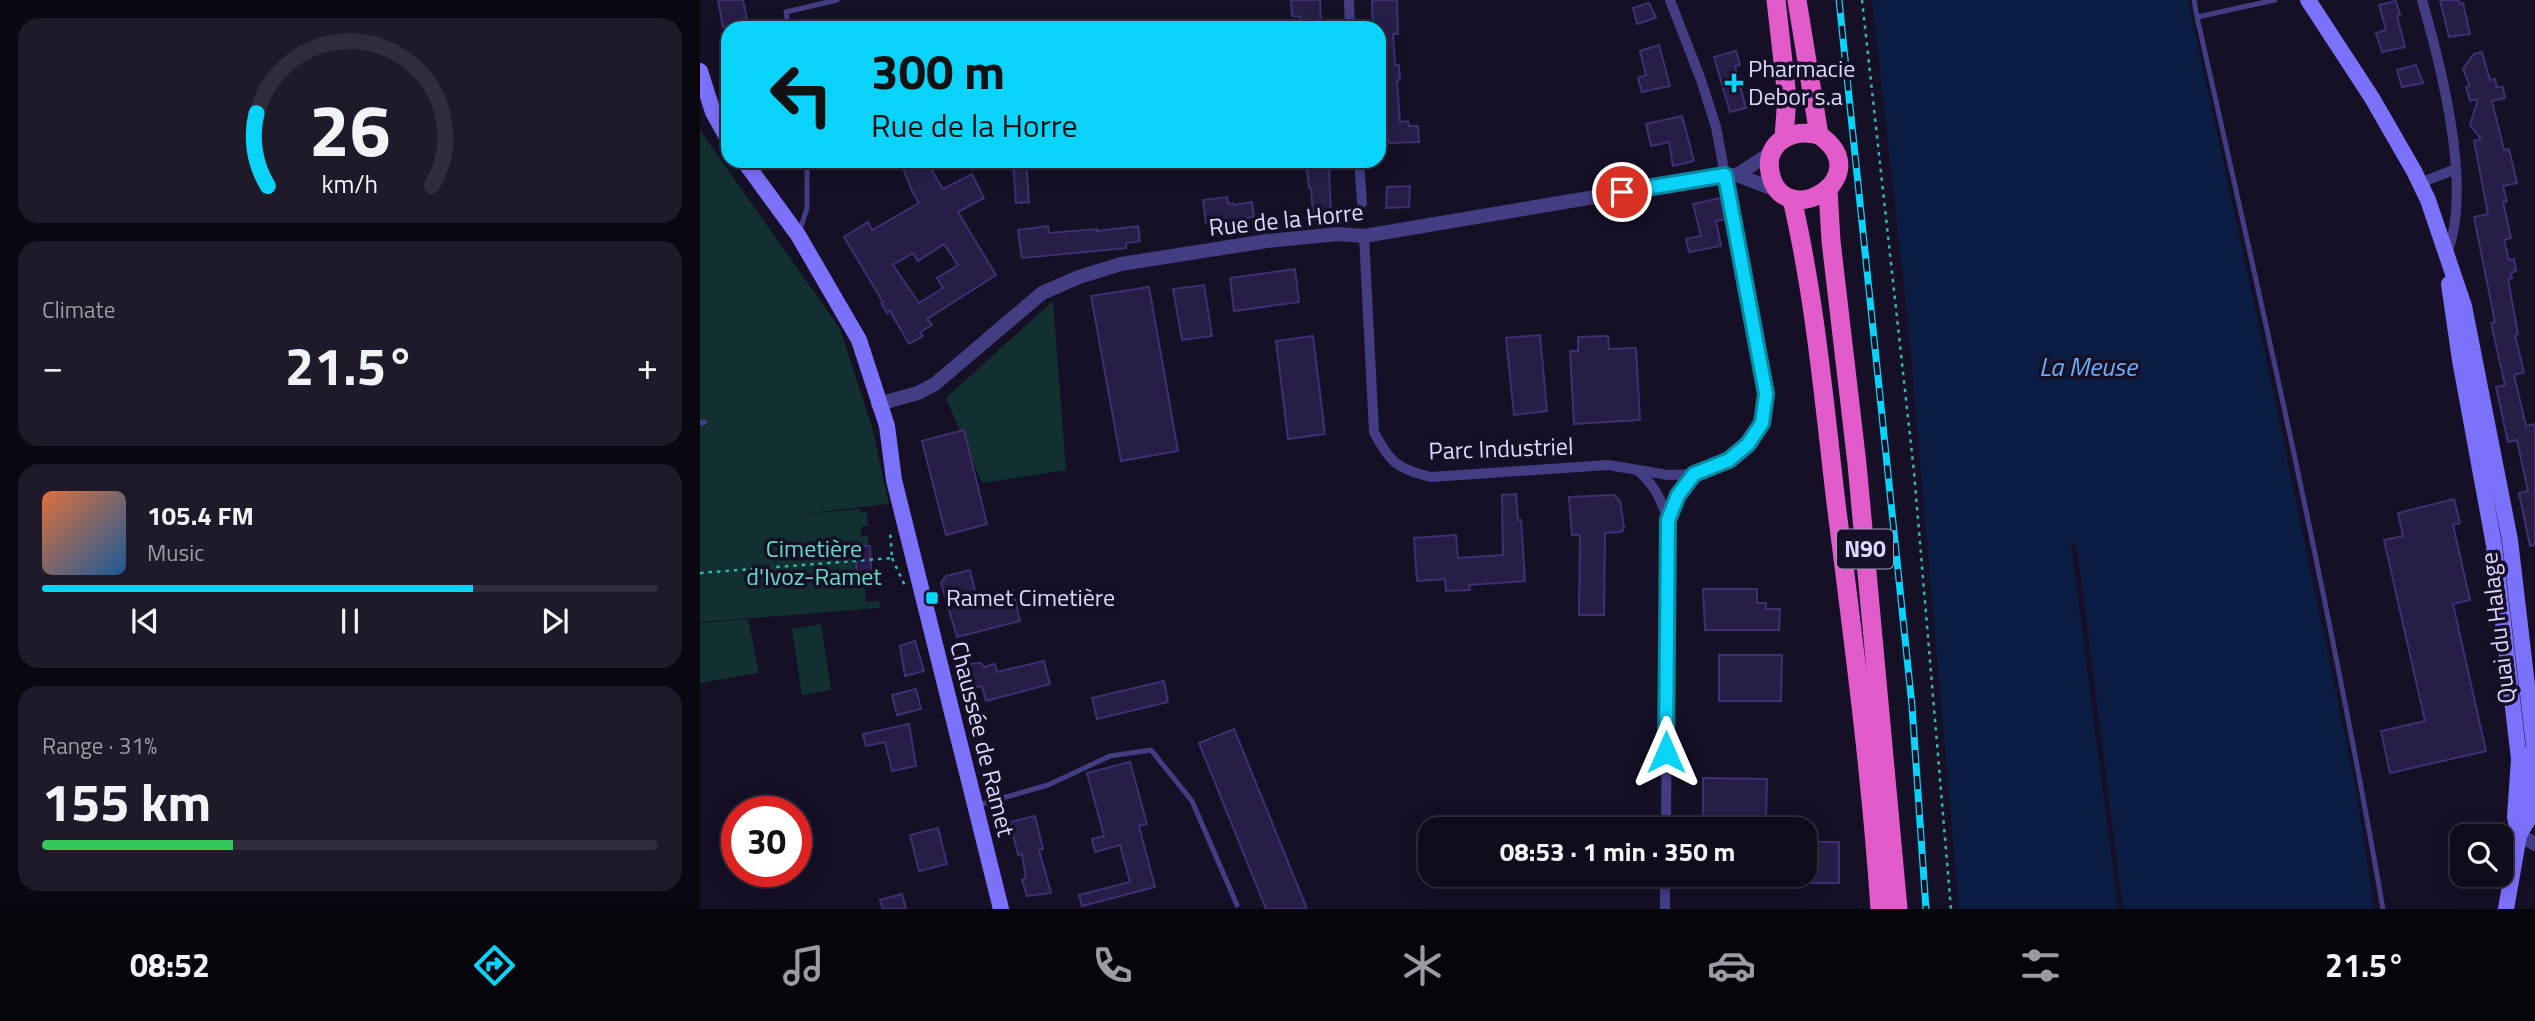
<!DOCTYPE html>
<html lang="en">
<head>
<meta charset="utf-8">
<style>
  :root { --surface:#100c1c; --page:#1e1a29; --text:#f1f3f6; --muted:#9c9ba3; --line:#302c3b; --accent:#09d3f8 }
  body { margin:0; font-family:"Titillium Web",sans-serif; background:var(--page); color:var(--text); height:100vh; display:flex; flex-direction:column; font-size:26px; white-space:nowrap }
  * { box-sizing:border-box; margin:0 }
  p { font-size:23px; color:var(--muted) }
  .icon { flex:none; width:38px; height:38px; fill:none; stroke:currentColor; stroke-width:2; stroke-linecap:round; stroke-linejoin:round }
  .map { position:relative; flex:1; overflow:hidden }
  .sheet { display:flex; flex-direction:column; gap:18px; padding:18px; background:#09070f; width:700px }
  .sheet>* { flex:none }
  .guide { position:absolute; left:21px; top:21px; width:665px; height:147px; border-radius:21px; box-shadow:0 4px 18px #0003,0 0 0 2px var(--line); background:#09d3f8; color:#111; overflow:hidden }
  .fabs { position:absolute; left:1750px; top:824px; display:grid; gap:14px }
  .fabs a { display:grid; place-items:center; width:63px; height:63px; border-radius:14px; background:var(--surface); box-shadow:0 4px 18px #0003,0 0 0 2px var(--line); font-size:35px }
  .speed { position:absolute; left:21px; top:796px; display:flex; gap:14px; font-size:35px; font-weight:700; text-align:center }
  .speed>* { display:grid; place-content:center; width:91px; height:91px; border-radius:50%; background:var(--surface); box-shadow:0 4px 18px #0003,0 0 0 2px var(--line); line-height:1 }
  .speed .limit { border:10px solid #d22; background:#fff; color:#111 }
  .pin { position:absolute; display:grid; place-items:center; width:60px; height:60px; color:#fff; margin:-30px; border:4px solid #fff; border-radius:50%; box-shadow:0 2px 7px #0007 }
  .me { position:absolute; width:77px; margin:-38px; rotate:0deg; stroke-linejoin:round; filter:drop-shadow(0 0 5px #0008) }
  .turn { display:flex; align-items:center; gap:24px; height:147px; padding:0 35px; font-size:32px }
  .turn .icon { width:91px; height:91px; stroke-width:2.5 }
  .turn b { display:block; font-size:49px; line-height:60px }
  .big { font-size:52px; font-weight:700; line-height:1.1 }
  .sheet .widget { flex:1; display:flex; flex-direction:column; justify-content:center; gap:10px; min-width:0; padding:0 24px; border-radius:21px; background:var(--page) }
  .sheet .dial { align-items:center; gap:0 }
  .dial svg { height:182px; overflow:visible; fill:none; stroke:var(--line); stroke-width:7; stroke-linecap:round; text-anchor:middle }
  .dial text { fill:var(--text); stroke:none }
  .song { display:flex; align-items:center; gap:21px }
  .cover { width:84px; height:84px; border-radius:10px; background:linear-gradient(135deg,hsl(20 70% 55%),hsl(210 70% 35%)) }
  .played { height:7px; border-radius:4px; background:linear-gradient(90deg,var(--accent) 70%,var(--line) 70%) }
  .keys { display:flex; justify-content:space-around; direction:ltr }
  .heat { display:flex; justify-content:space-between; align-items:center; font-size:38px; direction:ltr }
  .charge { height:10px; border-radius:5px; background:linear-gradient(90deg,#34c759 31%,var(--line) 0) }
  .trip { position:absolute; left:718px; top:817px; width:399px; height:70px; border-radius:21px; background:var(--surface); box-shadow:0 4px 18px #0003,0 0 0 2px var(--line); font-weight:700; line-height:70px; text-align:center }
  .menu { display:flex; height:112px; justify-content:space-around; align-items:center; background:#06050b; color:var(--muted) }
  .menu .icon { width:49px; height:49px }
  .menu .current { color:var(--accent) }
  .menu b { font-size:32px; color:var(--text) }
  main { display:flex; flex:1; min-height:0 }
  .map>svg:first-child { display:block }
  .green { fill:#133030 }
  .water { fill:#0c1d43 }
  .building { fill:#271d47; stroke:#402f72; stroke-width:2; fill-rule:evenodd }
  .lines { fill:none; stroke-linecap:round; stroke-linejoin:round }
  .path { stroke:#33b5b4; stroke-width:2.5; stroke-dasharray:3.5 5; stroke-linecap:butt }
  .service { stroke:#433d84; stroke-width:5 }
  .minor { stroke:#433d84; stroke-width:10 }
  .tertiary { stroke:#433d84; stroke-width:14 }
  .secondary { stroke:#7c71fb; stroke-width:16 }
  .trunk { stroke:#e25bca; stroke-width:19 }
  .rail-casing { stroke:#09d3f8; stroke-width:7 }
  .rail { stroke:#151026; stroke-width:4.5; stroke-dasharray:13; stroke-linecap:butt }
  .route-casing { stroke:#0689a1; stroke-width:18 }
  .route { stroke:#09d3f8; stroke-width:12 }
  .poi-dot { fill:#09d3f8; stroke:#151026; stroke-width:2.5 }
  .labels { text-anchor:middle; stroke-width:7; stroke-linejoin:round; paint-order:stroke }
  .shield { fill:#151026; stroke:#a19bbd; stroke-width:2 }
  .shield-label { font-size:23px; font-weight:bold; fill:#ddd7fe }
  .poi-label { font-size:24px; fill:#ddd7fe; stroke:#151026; text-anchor:start }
  .street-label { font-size:24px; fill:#ddd7fe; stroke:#151026 }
  .park-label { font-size:24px; fill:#64dcc5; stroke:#151026 }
  .water-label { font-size:26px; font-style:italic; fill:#68affa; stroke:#151026 }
</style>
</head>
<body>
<main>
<section class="sheet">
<div class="widget dial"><svg viewBox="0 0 100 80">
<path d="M14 69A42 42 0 1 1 86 69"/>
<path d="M14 69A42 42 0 0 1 9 37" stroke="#09d3f8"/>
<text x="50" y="56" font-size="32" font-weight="700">26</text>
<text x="50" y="72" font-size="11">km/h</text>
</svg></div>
<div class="widget"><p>Climate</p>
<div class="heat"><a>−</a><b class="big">21.5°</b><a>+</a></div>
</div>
<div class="widget">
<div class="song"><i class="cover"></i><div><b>105.4 FM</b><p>Music</p></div></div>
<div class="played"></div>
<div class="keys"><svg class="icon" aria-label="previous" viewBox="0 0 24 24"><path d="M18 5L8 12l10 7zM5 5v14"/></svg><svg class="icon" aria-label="pause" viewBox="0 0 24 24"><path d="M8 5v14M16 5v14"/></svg><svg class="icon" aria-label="next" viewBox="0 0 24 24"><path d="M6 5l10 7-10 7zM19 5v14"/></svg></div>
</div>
<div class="widget"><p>Range · 31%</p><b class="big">155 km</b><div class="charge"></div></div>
</section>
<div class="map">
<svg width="1835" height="909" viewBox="0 0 1835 909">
  <rect width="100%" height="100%" fill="#151026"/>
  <!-- green -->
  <path class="green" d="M0 130 140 329 172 427 189 504 91 515 160 509V512H167L168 526 161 527V536H168L171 572 164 573 166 602 179 601 180 608 0 622Z
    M353 301 366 470 282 483 246 398Z
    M48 619 59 673 0 683V623Z
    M121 624 131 690 102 695 92 629Z"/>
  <!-- water -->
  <path class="water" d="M1172 0H1488L1573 391 1656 790 1674 909H1423L1379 561 1376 545 1374 543 1371 546 1418 909H1259L1207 313Z"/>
  <!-- building -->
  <path class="building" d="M18 0H43L47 19 34 22 35 25 23 27Z
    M591 0H620L621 28H601V17L592 16Z
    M672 0H697L698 34H693L695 65H699L700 80H697L700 122 708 121 709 126H718L719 142 688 143 686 112H679V28H673Z
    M1740 0H1759L1760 4 1763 3 1770 34 1749 37Z
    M1696 1 1700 15 1697 16 1705 47 1682 52 1676 33 1686 30 1679 5Z
    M949 3 956 18 937 24 933 8Z
    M959 45 970 86 942 92 938 78 946 75 940 51Z
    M1036 51 1040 65 1035 66 1046 108 1030 112 1014 57Z
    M1782 52 1790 80 1795 79 1797 87H1803L1805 98 1792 101 1804 150 1809 149 1817 183 1803 186 1807 201 1803 202 1811 238 1804 240 1809 260 1814 259 1816 271 1811 273 1812 278 1808 279 1818 334 1815 335 1824 372 1814 375 1826 426 1835 424V545L1830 546 1819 493 1828 491 1817 440 1808 442 1796 387 1805 385 1791 323 1795 322 1774 217 1788 214 1774 141 1781 139 1770 125 1778 99 1770 101 1766 87 1770 86 1763 69 1774 54Z
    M1716 65 1723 83 1702 87 1697 70Z
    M982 116 994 161 973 166 969 142 951 146 946 124Z
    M200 161H226L243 189 272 174 284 198 258 212 296 275 227 319 232 325 220 332 223 336 209 344 190 311 187 313 181 303 183 302 144 237 168 222 172 230 219 203 212 191ZM244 244 258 265 237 278 243 288 219 303 193 265 213 253 218 261Z
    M313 161H326L329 202 316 203Z
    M629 168 631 216H613L611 188H609L607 169Z
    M710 186 709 207 686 208 687 187Z
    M527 197 528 204 533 203 534 205 552 202 554 217 506 223 503 200Z
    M1021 198 1025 219 1016 221 1021 246 989 252 986 239 1001 236 993 204Z
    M348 226 349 233 397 229V231L438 226 440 241 426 243V248L322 258 318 230Z
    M595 269 599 302 534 311 530 278Z
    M504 285 512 336 482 340 473 289Z
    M449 287 478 451 421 461 391 296Z
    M840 335 847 411 814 415 806 338Z
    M613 336 625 434 588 439 576 341Z
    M908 336 909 349 936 348 940 420 874 424 870 351H878V337Z
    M264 430 287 524 246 535 222 441Z
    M816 494 818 520H821L825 581 769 585 770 590 746 591 745 579 717 581 714 538 756 535 758 558 803 555 802 495Z
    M914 495 920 501 924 527 923 531 919 532 905 533 904 615H879L880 535H872L869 497Z
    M1754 499 1760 523 1753 525 1770 600 1753 604 1786 751 1690 773 1681 731 1725 721 1684 540 1703 536 1698 513Z
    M155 546H170L171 572 157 573Z
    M270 570 277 599 313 590 320 621 257 637 241 583 246 576Z
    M1003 589H1057V603H1066V609H1080L1079 630H1005Z
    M215 641 224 671 205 676 200 646Z
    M1019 655H1082L1081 701H1019Z
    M344 661 350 684 286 701 282 686 264 690 257 665 281 663 284 667 295 664 297 672Z
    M464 681 468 702 397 719 392 698Z
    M216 689 221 709 197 715 192 695Z
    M209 724 216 766 192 771 185 742 166 746 163 734Z
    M534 729 607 909H566L499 743Z
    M430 762 447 824 439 826 455 887 382 906 379 895 430 882 420 845 395 852 392 839 404 836 387 773Z
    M1003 778 1067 779 1066 817 1003 816Z
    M335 816 343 849 339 850 351 893 327 896 322 880 326 878 322 854 318 855 310 822Z
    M238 828 247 864 219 871 210 835Z
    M1107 842H1139V883H1106Z
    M202 894 206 909H183L180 900Z"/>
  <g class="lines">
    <!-- path -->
    <path class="path" d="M1162 0 1214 472 1251 909
      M192 558 205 586
      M0 573 192 558 190 530"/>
    <!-- service -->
    <path class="service" d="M1494 0 1497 17
      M1575 0 1497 17C1564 313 1631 609 1683 909
      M88 28 86 12 137 0
      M100 230 107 208V161
      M0 423 5 422
      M278 805 348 785 410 756 451 750 492 801 537 905"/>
    <!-- minor -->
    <path class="minor" d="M649 0 650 28
      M1722 0C1741 66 1773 188 1747 253
      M659 161 662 203
      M1720 183 1756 169
      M664 236 674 432C690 463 698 469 731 477L908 465 968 475 994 474 1029 460 1048 444 1062 423 1066 394 1016 127 1001 80 970 0
      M938 471C955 485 961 500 968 520L966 830
      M968 520 978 495 994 474
      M965 909V875"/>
    <!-- tertiary -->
    <path class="tertiary" d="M1037 175 1072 152
      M178 404 218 393 235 384 342 293 379 277 421 264 567 241 638 234 664 236 1025 175H1037L1081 192
      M1819 835 1835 844"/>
    <!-- secondary -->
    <path class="secondary" d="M1608 0 1672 98 1714 171 1728 200 1764 306 1810 540 1834 745 1832 793 1828 820 1819 835 1806 909
      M0 71 13 112 28 139
      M44 161 98 235 159 340 187 426 194 480 301 909
      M1749 284 1760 360 1794 545 1819 759 1815 817 1819 835"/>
    <!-- trunk -->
    <path class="trunk" d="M1076 0 1087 97 1084 137
      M1097 0 1119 135C1180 177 1082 235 1070 172 1064 141 1094 128 1119 135
      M1128 190 1131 241 1157 464 1198 909
      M1092 199C1115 298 1124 401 1136 503 1153 638 1171 773 1180 909"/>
    <defs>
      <path id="rail" d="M1139 0 1212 706 1226 909"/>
    </defs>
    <!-- rail casing -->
    <use href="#rail" class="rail-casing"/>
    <!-- rail -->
    <use href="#rail" class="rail"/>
  </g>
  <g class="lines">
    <defs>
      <path id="route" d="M922 192 1025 175 1066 394 1062 423 1048 444 1029 460 994 474 978 495 968 520 966 752"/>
    </defs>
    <!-- route casing -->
    <use href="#route" class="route-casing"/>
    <!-- route -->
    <use href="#route" class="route"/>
  </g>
  <!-- markers -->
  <g class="poi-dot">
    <path d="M1030.5 72.5h7v7h7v7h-7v7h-7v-7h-7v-7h7z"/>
    <rect x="225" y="591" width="14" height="14" rx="3.5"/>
  </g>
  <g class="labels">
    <!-- shield labels -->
    <rect class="shield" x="1137" y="529.5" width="56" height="39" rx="5"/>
    <g class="shield-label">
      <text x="1165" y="557">N90</text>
    </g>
    <!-- poi labels -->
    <g class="poi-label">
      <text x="1048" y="77">Pharmacie<tspan x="1048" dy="28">Debor s.a</tspan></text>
      <text x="246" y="606">Ramet Cimetière</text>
    </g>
    <!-- street labels -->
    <g class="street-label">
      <text transform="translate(586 220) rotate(-6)" y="8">Rue de la Horre</text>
      <text transform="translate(801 449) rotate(-2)" y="8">Parc Industriel</text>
      <text transform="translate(1798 628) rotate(-97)" y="8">Quai du Halage</text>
      <text transform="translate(282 739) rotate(76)" y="8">Chaussée de Ramet</text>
    </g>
    <!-- park labels -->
    <g class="park-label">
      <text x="114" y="557">Cimetière<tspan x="114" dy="28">d'Ivoz-Ramet</tspan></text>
    </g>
    <!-- water labels -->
    <g class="water-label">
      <text x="1388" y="376">La Meuse</text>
    </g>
  </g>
</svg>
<div class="fabs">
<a><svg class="icon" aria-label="search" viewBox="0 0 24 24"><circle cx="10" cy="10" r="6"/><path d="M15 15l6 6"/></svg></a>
</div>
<div class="speed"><div class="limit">30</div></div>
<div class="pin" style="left:922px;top:192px;background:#d93025"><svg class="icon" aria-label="arrive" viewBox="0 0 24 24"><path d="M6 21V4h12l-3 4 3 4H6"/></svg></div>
<svg class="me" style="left:966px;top:752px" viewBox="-20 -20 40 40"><path d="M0-17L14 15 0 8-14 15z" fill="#09d3f8" stroke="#fff" stroke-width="4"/></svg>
<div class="trip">08:53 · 1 min · 350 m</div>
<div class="guide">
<div class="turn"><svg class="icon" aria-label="left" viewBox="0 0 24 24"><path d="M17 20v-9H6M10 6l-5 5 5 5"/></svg><div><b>300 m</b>Rue de la Horre</div></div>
</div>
</div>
</main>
<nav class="menu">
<b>08:52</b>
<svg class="icon current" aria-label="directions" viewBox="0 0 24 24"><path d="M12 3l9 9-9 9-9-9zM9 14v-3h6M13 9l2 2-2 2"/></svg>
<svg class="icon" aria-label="music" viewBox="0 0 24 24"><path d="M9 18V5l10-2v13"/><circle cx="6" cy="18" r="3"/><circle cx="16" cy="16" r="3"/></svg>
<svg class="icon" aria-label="phone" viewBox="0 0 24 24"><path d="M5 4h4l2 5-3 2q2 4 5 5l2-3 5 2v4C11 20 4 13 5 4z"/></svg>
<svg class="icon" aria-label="climate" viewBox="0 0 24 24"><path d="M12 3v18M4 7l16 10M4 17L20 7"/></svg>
<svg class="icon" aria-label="car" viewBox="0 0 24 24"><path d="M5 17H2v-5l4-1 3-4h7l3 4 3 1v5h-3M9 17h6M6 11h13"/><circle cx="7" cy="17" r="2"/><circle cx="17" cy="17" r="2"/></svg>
<svg class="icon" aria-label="filters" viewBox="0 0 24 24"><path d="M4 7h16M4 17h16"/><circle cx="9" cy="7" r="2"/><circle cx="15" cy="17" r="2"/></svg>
<b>21.5°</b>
</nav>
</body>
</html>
